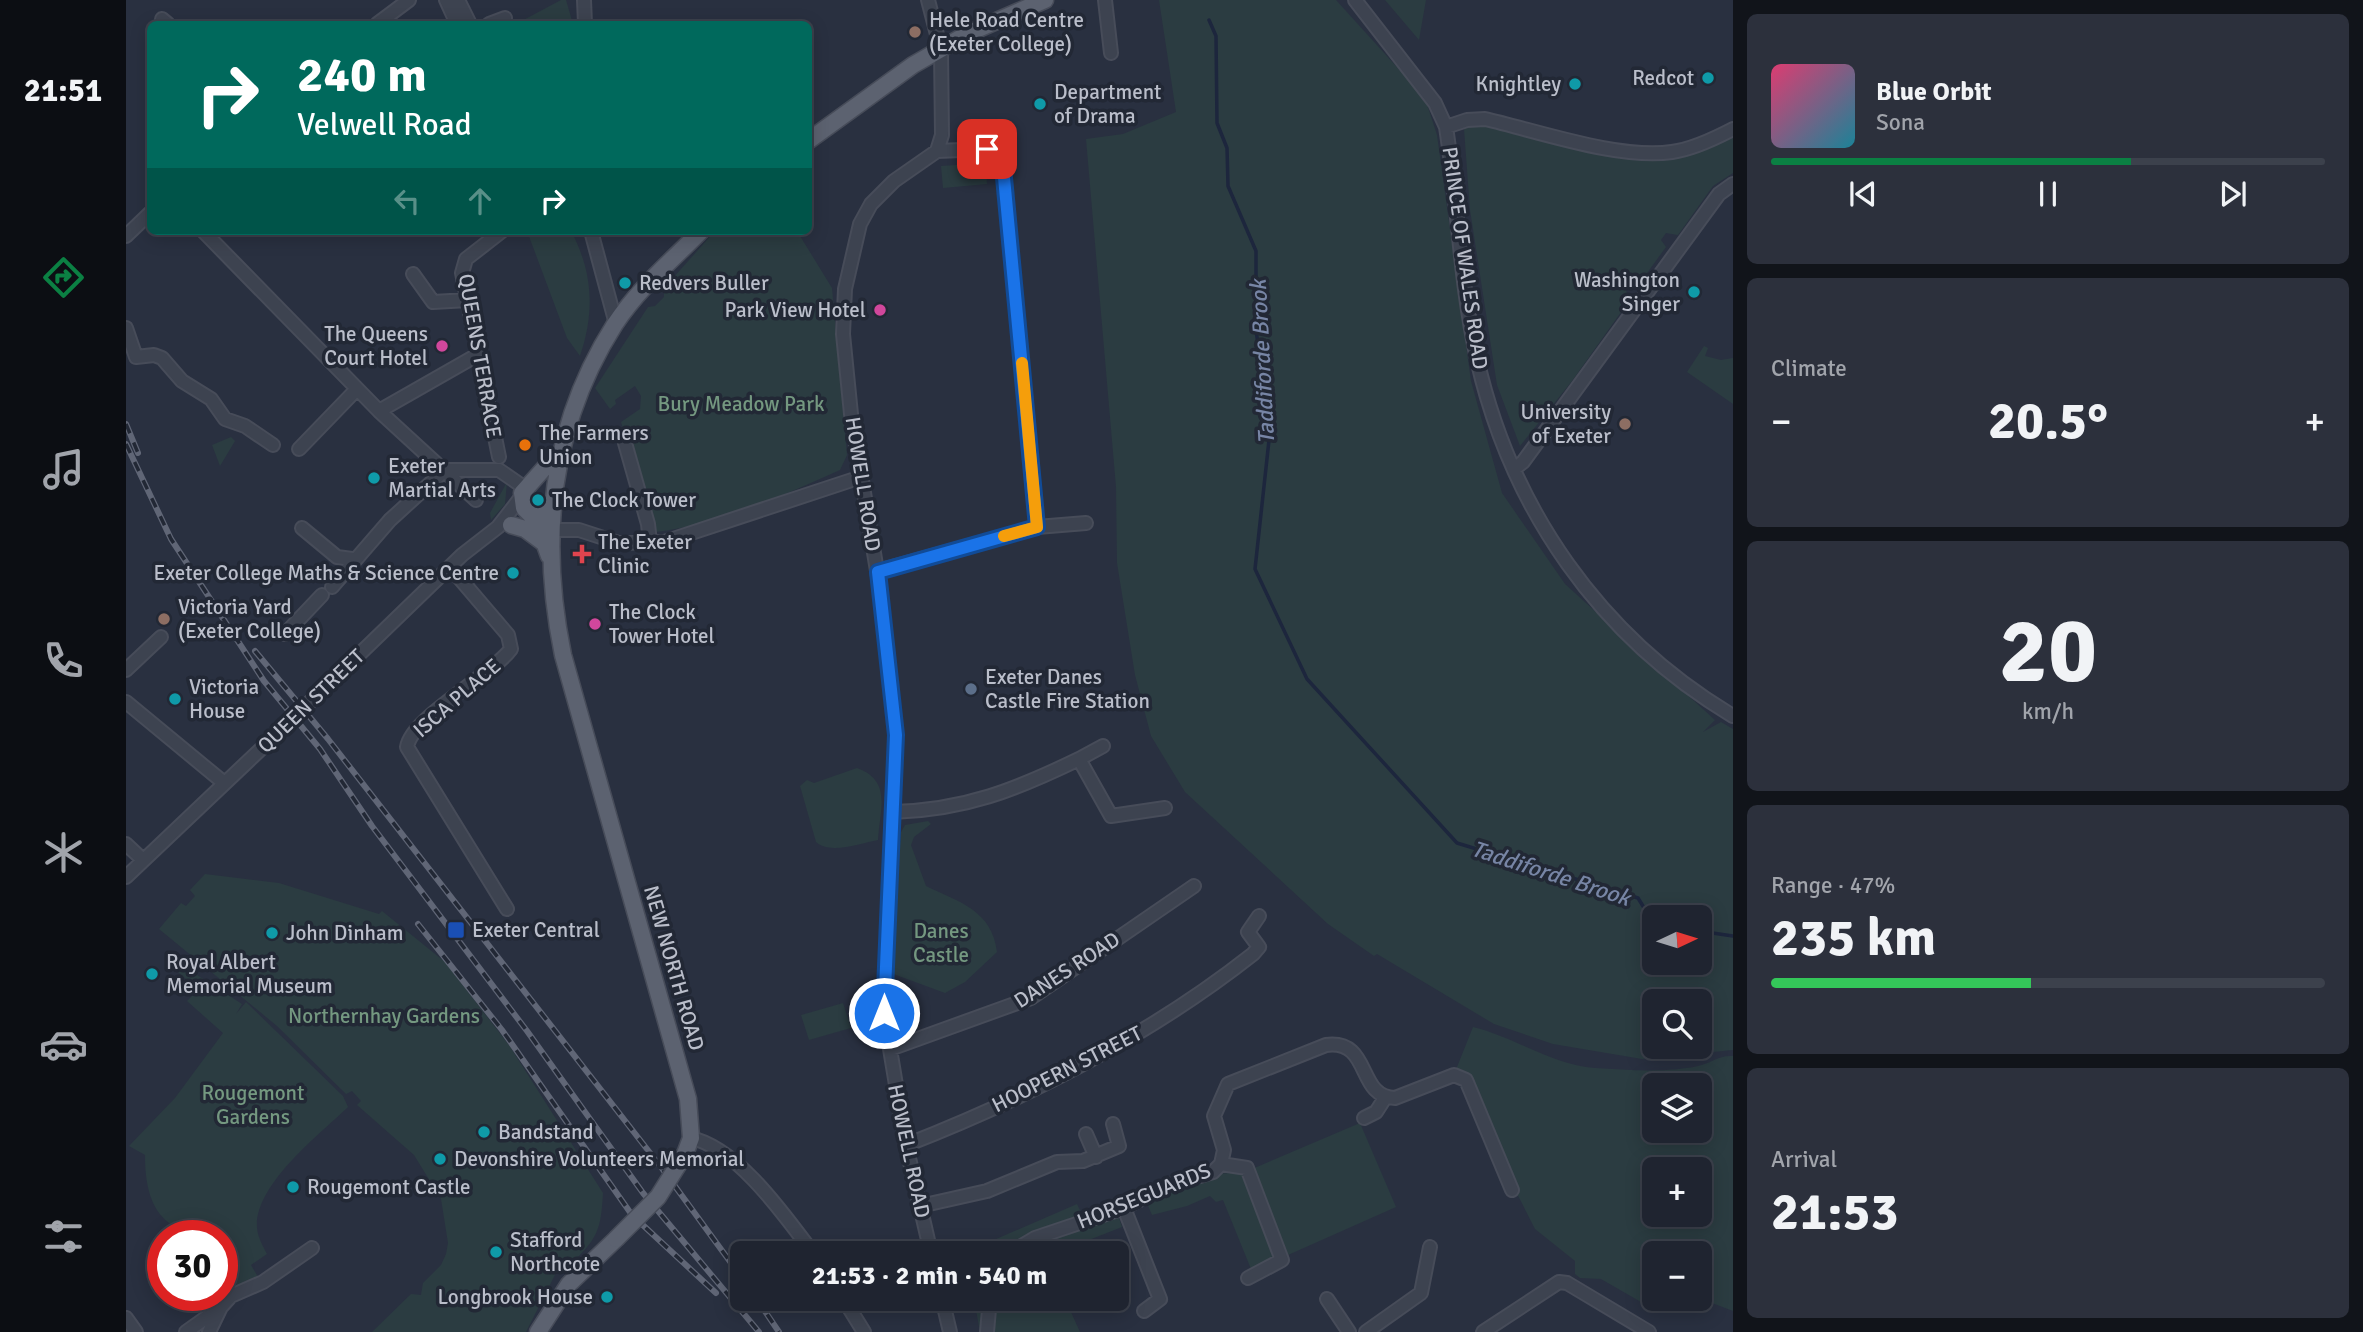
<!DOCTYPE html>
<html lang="en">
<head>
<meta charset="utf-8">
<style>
  :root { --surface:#1f2430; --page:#2c303c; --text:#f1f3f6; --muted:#a1a4ab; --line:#3c414c; --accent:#0b8043 }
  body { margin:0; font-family:Signika,sans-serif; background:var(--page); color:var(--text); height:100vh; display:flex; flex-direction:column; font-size:26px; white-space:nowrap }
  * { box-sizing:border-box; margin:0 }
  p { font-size:23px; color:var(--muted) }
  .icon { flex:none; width:38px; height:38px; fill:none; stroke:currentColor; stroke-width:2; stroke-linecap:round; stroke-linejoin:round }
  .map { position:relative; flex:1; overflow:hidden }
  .panel { display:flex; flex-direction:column; gap:14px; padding:14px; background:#11141a; width:630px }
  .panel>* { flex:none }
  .banner { position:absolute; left:21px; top:21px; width:665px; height:214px; border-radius:10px; box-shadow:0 4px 18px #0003,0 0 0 2px var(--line); background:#00695c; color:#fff; overflow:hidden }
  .needle { width:46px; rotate:86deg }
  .fabs { position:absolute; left:1516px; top:905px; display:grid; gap:14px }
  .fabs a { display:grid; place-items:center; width:70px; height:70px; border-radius:10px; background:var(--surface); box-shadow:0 4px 18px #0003,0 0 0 2px var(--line); font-size:35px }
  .speed { position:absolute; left:21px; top:1220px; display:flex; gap:14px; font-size:35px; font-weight:700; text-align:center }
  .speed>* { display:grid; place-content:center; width:91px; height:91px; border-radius:50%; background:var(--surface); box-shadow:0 4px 18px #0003,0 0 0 2px var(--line); line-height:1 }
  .speed .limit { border:10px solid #d22; background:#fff; color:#111 }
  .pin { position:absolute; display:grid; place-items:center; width:60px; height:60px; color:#fff; margin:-30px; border-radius:14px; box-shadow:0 4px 10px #0006 }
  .me { position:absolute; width:77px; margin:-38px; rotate:0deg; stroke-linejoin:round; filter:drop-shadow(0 0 5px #0008) }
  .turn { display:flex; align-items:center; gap:24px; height:147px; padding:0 35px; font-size:32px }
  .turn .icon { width:91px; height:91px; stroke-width:2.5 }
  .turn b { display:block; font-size:49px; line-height:60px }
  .lanes { display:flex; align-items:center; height:66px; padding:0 35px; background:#0003; justify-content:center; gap:35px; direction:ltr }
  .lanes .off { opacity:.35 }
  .big { font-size:52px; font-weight:800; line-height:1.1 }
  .panel .widget { flex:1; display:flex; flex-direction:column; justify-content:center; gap:10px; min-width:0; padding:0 24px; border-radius:10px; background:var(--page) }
  .panel .dial { align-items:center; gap:0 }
  .dial b { font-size:91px; line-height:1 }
  .song { display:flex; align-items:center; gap:21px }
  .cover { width:84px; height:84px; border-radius:10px; background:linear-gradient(135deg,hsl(340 70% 55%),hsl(190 70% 35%)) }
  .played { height:7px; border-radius:4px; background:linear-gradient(90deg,var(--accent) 65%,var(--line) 65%) }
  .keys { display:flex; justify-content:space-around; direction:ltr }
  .heat { display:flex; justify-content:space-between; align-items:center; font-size:38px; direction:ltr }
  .charge { height:10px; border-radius:5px; background:linear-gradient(90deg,#34c759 47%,var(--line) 0) }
  .trip { position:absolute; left:604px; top:1241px; width:399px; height:70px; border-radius:10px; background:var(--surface); box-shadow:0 4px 18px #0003,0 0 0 2px var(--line); font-weight:800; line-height:70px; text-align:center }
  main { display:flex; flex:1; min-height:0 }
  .tab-bar { display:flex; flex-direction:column; width:126px; justify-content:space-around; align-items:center; background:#0c0e13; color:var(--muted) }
  .tab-bar .icon { width:49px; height:49px }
  .tab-bar .on { color:var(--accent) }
  .tab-bar b { font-size:32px; color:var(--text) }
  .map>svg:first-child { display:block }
  .green { fill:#2b3c41; fill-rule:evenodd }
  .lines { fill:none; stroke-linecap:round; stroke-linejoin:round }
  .stream { stroke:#1d263d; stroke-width:3.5 }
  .minor-casing { stroke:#474c59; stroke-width:16 }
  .major-casing { stroke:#474c59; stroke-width:19 }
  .minor { stroke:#3d4350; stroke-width:12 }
  .major { stroke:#5c6270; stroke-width:16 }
  .rail-casing { stroke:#606676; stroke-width:6 }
  .rail { stroke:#222835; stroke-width:3.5; stroke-dasharray:10; stroke-linecap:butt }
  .minor-bridge-casing { stroke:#474c59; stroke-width:16; stroke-linecap:butt }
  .major-bridge-casing { stroke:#474c59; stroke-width:19; stroke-linecap:butt }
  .minor-bridge { stroke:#3d4350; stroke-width:12 }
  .major-bridge { stroke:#5c6270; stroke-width:16 }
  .route-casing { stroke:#114b97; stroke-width:18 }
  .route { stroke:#1a73e8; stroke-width:12 }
  .slow { stroke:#f59e0b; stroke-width:12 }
  .education-dot { fill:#8d6e63; stroke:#222835; stroke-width:2.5 }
  .culture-dot { fill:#0f9aa8; stroke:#222835; stroke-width:2.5 }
  .hotel-dot { fill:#d1479c; stroke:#222835; stroke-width:2.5 }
  .food-dot { fill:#e8710a; stroke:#222835; stroke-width:2.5 }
  .health-dot { fill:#e0444e; stroke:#222835; stroke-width:2.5 }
  .service-dot { fill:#5c6f8a; stroke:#222835; stroke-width:2.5 }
  .transit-dot { fill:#1a4fb4; stroke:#222835; stroke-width:2.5 }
  .labels { text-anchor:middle; stroke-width:7; stroke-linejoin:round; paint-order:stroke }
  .poi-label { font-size:21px; fill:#babeca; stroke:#222835; text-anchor:start }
  .street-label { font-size:21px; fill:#babeca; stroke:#222835 }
  .park-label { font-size:21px; fill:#749880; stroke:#222835 }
  .water-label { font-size:23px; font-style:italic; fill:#7785a5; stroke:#222835 }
</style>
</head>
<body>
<main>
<nav class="tab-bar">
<b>21:51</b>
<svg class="icon on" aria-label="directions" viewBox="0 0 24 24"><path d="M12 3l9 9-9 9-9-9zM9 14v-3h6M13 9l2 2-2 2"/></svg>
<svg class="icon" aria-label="music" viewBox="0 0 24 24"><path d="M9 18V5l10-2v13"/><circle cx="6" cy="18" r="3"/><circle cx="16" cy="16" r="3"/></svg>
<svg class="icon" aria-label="phone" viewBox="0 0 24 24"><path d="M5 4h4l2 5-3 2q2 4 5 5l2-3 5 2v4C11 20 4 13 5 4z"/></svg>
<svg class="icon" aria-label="climate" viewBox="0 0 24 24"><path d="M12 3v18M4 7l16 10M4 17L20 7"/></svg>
<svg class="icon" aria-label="car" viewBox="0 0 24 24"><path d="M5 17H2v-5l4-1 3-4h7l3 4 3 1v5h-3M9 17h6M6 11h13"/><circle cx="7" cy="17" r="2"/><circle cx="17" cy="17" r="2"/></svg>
<svg class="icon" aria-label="filters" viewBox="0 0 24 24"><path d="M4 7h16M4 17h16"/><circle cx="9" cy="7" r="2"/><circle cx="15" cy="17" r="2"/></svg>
</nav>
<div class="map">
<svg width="1607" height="1332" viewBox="0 0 1607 1332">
  <rect width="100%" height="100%" fill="#293040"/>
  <!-- green -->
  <path class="green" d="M435 0H440L447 24H390Z
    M1033 0H1210L1299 98 1311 135 1345 381 1376 493 1439 584 1589 720 1577 732 1595 722 1607 729V1050L1516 1059 1427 1044 1368 1024 1251 954 1248 956 1202 924 1059 792 1025 736 1009 675 991 563 990 487 960 139 997 134 1050 112ZM1528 917H1573V962H1528ZM1528 1001H1573V1046H1528Z
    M1259 0H1300L1293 40Z
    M1352 121C1446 130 1511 192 1607 135V173L1587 186 1552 235 1540 233 1535 240 1540 247 1513 284 1503 285 1500 291 1505 298 1446 381 1394 446 1371 385 1344 210 1338 129Z
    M860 163 861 184 817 188 815 166Z
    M401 231H445C467 272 469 312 454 356L441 338Z
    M589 231H671L706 288 721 455 714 470C656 496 593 525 529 532L495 422 514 409 515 396 509 386 489 400 490 404 484 409 469 388 522 307 529 306 538 297V288Z
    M1578 346 1582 348 1579 356 1595 360 1607 358V404L1561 372Z
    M105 437 109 441 94 466 86 445Z
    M381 482 379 504 365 520 364 513Z
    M731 768C766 781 754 808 752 840 735 843 704 855 690 842L674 786 681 780 688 783Z
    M802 821 805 824 788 837 785 845 800 886C833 902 866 910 871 952L839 982 819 993 762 972 775 832 779 825Z
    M79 874 153 883 253 914 256 911 319 962 342 992 383 1045 477 1193C475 1229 472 1238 446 1263H435L400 1332H246L285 1294 295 1295 297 1283 315 1265 320 1254 322 1243 315 1199 288 1155 231 1105 235 1101 226 1091 220 1094 151 1026 33 929 55 903 60 906 69 896 64 890Z
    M59 964 66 976 71 975 116 1004 110 1014 120 1002 217 1096 222 1107C193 1135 128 1185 131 1228 132 1238 137 1246 141 1254L125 1265 132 1277 109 1287 96 1247V1236C39 1236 19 1211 19 1155L3 1146 49 1098 97 1033 61 1001 72 990 51 971Z
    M717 1003 725 1028 683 1040 675 1015Z
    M1347 1027C1388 1037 1427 1065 1469 1068 1501 1070 1541 1073 1572 1066 1586 1063 1592 1055 1607 1056V1311L1573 1298V1253H1528V1298L1543 1299 1534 1313 1475 1279 1454 1278 1449 1274V1261L1409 1229 1329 1072ZM1528 1085H1573V1130H1528ZM1528 1169H1573V1214H1528Z
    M1234 1123 1270 1207 1162 1255 1126 1169Z
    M1113 1172 1121 1178 1148 1252 1145 1261 1125 1269 1097 1200 1090 1202 1084 1196 1061 1206 1026 1215 1020 1201 1092 1174Z
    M951 1204 960 1223 986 1214 993 1218 996 1227 930 1253H838Z
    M848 1299H939L954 1332H854Z"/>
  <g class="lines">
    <!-- stream -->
    <path class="stream" d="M1083 20 1090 36 1091 123 1101 148 1102 186 1130 251V330L1144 431 1129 569 1181 679 1331 843 1512 898 1528 924
      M1573 931 1607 936"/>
    <defs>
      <path id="minor" d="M320 0 331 24
        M332 0 344 24
        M458 0 459 24
        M802 0 815 50 816 135 811 151 768 181 745 204 734 224 719 289 717 334 725 414 754 589 770 735 758 1013 780 1145 805 1253
        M979 0 985 53
        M1229 0 1309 103 1320 127C1332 204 1334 283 1351 359 1385 509 1474 637 1607 716
        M36 19 42 24
        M251 24 283 0
        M363 24 379 18
        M1320 127 1341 120 1359 119C1412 131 1494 160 1546 152 1567 149 1588 139 1607 129
        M811 151 861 149 869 152 877 167 911 527
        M77 231 253 411 350 500
        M465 231 490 324
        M0 236 24 213
        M287 274 307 302 342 300
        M0 328 10 357 28 355 36 358 56 381 85 399 99 419 119 426 147 445
        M253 411 353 354
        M499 443 522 524 524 542
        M173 449 231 389
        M373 457 336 273 340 259 376 231
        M1388 469 1397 462 1593 194 1607 184
        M319 470H373L399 488
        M176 528 211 557 226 559
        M427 530H453L493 543 538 542 735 477
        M324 567 382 635 385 649C366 675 285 718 281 747L381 909
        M752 571 911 527 960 523
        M206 587 264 520 319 470
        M159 634 196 595
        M0 670 35 637
        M186 700 336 555 372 527 396 496
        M0 702 97 782
        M953 759 977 746
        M767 812C839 810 889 790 953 759L985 816 1039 808
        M0 844 17 860
        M0 877 156 729
        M764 1049 905 998 1068 886
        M1238 1118 1250 1112 1259 1098
        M960 1134 970 1157
        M565 1138C612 1148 659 1216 687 1253
        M780 1145C903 1097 1023 1036 1127 954L1133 947 1122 932 1133 916
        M1095 1164 1121 1168 1156 1260 1122 1278
        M794 1206 861 1191 931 1162 957 1161 993 1146 987 1124
        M998 1208 1034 1299 1018 1311
        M884 1253 909 1238 998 1208 1043 1185 1087 1172 1095 1164 1098 1150 1088 1116 1102 1084 1200 1045C1246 1039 1230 1097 1269 1098L1328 1075 1340 1080 1386 1190
        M717 1298 738 1332
        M816 1298 824 1332
        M1201 1299 1223 1332
        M0 1318 10 1332
        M60 1332 95 1307 105 1296 137 1282 186 1248
        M83 1332 95 1307
        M861 1332 864 1298
        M1240 1332 1295 1293 1304 1247
        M1357 1332 1433 1282 1441 1283 1523 1332"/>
      <path id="major" d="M682 141 787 65 843 33 919 0
        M426 508 416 516H406L398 508 396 493 430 455
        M409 517 423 556
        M385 525 399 529 418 543
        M559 1154 565 1138 562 1099 437 655C413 539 424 426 489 324 513 288 545 261 575 231
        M412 1332 443 1284 490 1239"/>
    </defs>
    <!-- minor casing -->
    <use href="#minor" class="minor-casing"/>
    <!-- major casing -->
    <use href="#major" class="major-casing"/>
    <!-- minor -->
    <use href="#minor" class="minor"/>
    <!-- major -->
    <use href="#major" class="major"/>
    <defs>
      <path id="rail" d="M0 424 12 453
        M0 444 45 539 138 681 194 749 246 826 401 1031 517 1193 633 1332
        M129 651 202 739 535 1167 616 1278
        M292 924 376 1030 506 1215 590 1293
        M630 1298 653 1332"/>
    </defs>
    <!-- rail casing -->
    <use href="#rail" class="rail-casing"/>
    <!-- rail -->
    <use href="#rail" class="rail"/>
    <defs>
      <path id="minor-bridge" d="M156 729 186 700"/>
      <path id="major-bridge" d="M490 1239 532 1197 559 1154"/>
    </defs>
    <!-- minor-bridge casing -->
    <use href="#minor-bridge" class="minor-bridge-casing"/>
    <!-- major-bridge casing -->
    <use href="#major-bridge" class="major-bridge-casing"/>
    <!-- minor-bridge -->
    <use href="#minor-bridge" class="minor-bridge"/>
    <!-- major-bridge -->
    <use href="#major-bridge" class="major-bridge"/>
  </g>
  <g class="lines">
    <defs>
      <path id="route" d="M758 1013 770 735 752 572 911 527 877 167 873 156 861 149"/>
    </defs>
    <!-- route casing -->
    <use href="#route" class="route-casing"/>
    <!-- route -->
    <use href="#route" class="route"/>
    <!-- slow -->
    <path class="slow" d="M878 536 911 527 896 363"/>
  </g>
  <!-- markers -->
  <g class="education-dot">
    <circle cx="789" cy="32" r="7"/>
    <circle cx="1499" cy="424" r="7"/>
    <circle cx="38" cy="619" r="7"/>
  </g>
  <g class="culture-dot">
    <circle cx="1582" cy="78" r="7"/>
    <circle cx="1449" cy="84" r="7"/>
    <circle cx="914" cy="104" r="7"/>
    <circle cx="499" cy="283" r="7"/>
    <circle cx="1568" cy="292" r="7"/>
    <circle cx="248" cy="478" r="7"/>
    <circle cx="412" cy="500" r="7"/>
    <circle cx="387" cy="573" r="7"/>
    <circle cx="49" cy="699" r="7"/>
    <circle cx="146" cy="933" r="7"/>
    <circle cx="26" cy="974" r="7"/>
    <circle cx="358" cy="1132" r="7"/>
    <circle cx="314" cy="1159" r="7"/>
    <circle cx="167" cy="1187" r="7"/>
    <circle cx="370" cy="1252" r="7"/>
    <circle cx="481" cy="1297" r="7"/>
  </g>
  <g class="hotel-dot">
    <circle cx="754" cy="310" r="7"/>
    <circle cx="316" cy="346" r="7"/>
    <circle cx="469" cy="624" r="7"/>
  </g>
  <circle class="food-dot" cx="399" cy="445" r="7"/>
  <path class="health-dot" d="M452.5 543.5h7v7h7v7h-7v7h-7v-7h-7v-7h7z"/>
  <circle class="service-dot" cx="845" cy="689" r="7"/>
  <rect class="transit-dot" x="321" y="921" width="18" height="18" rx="3.5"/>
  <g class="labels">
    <!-- poi labels -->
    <g class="poi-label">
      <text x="803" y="27">Hele Road Centre<tspan x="803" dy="24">(Exeter College)</tspan></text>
      <text x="1568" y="85" text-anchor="end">Redcot</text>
      <text x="1435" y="91" text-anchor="end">Knightley</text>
      <text x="928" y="99">Department<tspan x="928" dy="24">of Drama</tspan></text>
      <text x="1554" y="287" text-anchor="end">Washington<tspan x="1554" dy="24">Singer</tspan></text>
      <text x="513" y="290">Redvers Buller</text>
      <text x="740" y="317" text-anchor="end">Park View Hotel</text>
      <text x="302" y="341" text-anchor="end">The Queens<tspan x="302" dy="24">Court Hotel</tspan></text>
      <text x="1485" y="419" text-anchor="end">University<tspan x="1485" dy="24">of Exeter</tspan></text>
      <text x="413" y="440">The Farmers<tspan x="413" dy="24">Union</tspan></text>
      <text x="262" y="473">Exeter<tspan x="262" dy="24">Martial Arts</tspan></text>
      <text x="426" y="507">The Clock Tower</text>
      <text x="472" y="549">The Exeter<tspan x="472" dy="24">Clinic</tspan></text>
      <text x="373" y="580" text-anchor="end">Exeter College Maths &amp; Science Centre</text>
      <text x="52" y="614">Victoria Yard<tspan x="52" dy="24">(Exeter College)</tspan></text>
      <text x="483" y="619">The Clock<tspan x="483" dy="24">Tower Hotel</tspan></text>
      <text x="859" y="684">Exeter Danes<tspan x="859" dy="24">Castle Fire Station</tspan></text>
      <text x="63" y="694">Victoria<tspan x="63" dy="24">House</tspan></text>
      <text x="346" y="937">Exeter Central</text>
      <text x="160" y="940">John Dinham</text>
      <text x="40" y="969">Royal Albert<tspan x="40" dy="24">Memorial Museum</tspan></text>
      <text x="372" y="1139">Bandstand</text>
      <text x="328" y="1166">Devonshire Volunteers Memorial</text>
      <text x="181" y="1194">Rougemont Castle</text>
      <text x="384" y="1247">Stafford<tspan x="384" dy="24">Northcote</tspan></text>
      <text x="467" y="1304" text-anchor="end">Longbrook House</text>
    </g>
    <!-- street labels -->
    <g class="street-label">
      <text transform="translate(1339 258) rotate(82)" y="7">PRINCE OF WALES ROAD</text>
      <text transform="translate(354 356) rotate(80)" y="7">QUEENS TERRACE</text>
      <text transform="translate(737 484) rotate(81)" y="7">HOWELL ROAD</text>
      <text transform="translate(331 698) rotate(-41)" y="7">ISCA PLACE</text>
      <text transform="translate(185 701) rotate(-44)" y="7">QUEEN STREET</text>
      <text transform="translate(548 968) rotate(74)" y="7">NEW NORTH ROAD</text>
      <text transform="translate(941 970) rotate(-33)" y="7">DANES ROAD</text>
      <text transform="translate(941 1069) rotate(-27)" y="7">HOOPERN STREET</text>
      <text transform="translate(783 1151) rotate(78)" y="7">HOWELL ROAD</text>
      <text transform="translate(1018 1196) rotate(-22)" y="7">HORSEGUARDS</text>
    </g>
    <!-- park labels -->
    <g class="park-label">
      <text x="615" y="411">Bury Meadow Park</text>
      <text x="815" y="938">Danes<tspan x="815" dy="24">Castle</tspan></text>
      <text x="258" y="1023">Northernhay Gardens</text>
      <text x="127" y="1100">Rougemont<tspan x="127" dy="24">Gardens</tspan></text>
    </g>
    <!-- water labels -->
    <g class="water-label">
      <text transform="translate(1136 362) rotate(-93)" y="8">Taddiforde Brook</text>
      <text transform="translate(1425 873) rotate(18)" y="8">Taddiforde Brook</text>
    </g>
  </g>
</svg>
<div class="fabs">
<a><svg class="needle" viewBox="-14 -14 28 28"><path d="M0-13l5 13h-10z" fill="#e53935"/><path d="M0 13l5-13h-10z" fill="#a1a4ab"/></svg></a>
<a><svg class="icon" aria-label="search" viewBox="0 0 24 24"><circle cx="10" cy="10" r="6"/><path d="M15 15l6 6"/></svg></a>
<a><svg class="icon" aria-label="layers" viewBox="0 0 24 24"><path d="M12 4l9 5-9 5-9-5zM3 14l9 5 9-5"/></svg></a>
<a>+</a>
<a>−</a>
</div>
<div class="speed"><div class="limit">30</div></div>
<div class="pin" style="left:861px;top:149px;background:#d93025"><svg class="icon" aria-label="arrive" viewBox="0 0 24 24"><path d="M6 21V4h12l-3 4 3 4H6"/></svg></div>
<svg class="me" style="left:758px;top:1013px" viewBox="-20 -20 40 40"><circle r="17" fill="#1a73e8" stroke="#fff" stroke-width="3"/><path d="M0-11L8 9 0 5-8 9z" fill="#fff"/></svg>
<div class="trip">21:53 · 2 min · 540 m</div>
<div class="banner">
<div class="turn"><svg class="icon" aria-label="right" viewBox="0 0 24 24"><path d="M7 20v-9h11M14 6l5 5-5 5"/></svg><div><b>240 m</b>Velwell Road</div></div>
<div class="lanes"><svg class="icon off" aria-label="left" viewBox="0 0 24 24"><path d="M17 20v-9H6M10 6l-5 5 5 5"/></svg><svg class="icon off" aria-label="ahead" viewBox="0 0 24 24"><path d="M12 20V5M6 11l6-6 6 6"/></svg><svg class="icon" aria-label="right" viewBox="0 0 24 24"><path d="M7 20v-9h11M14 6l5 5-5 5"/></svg></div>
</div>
</div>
<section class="panel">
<div class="widget">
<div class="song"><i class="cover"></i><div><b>Blue Orbit</b><p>Sona</p></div></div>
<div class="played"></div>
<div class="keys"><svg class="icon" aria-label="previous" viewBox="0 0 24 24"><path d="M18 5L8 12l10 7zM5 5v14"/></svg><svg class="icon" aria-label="pause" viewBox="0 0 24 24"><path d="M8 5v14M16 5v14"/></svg><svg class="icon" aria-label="next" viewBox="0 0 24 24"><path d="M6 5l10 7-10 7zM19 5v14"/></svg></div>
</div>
<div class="widget"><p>Climate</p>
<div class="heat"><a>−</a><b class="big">20.5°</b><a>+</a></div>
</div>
<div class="widget dial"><b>20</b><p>km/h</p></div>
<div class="widget"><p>Range · 47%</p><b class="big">235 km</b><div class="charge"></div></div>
<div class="widget"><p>Arrival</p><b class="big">21:53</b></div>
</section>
</main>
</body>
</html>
